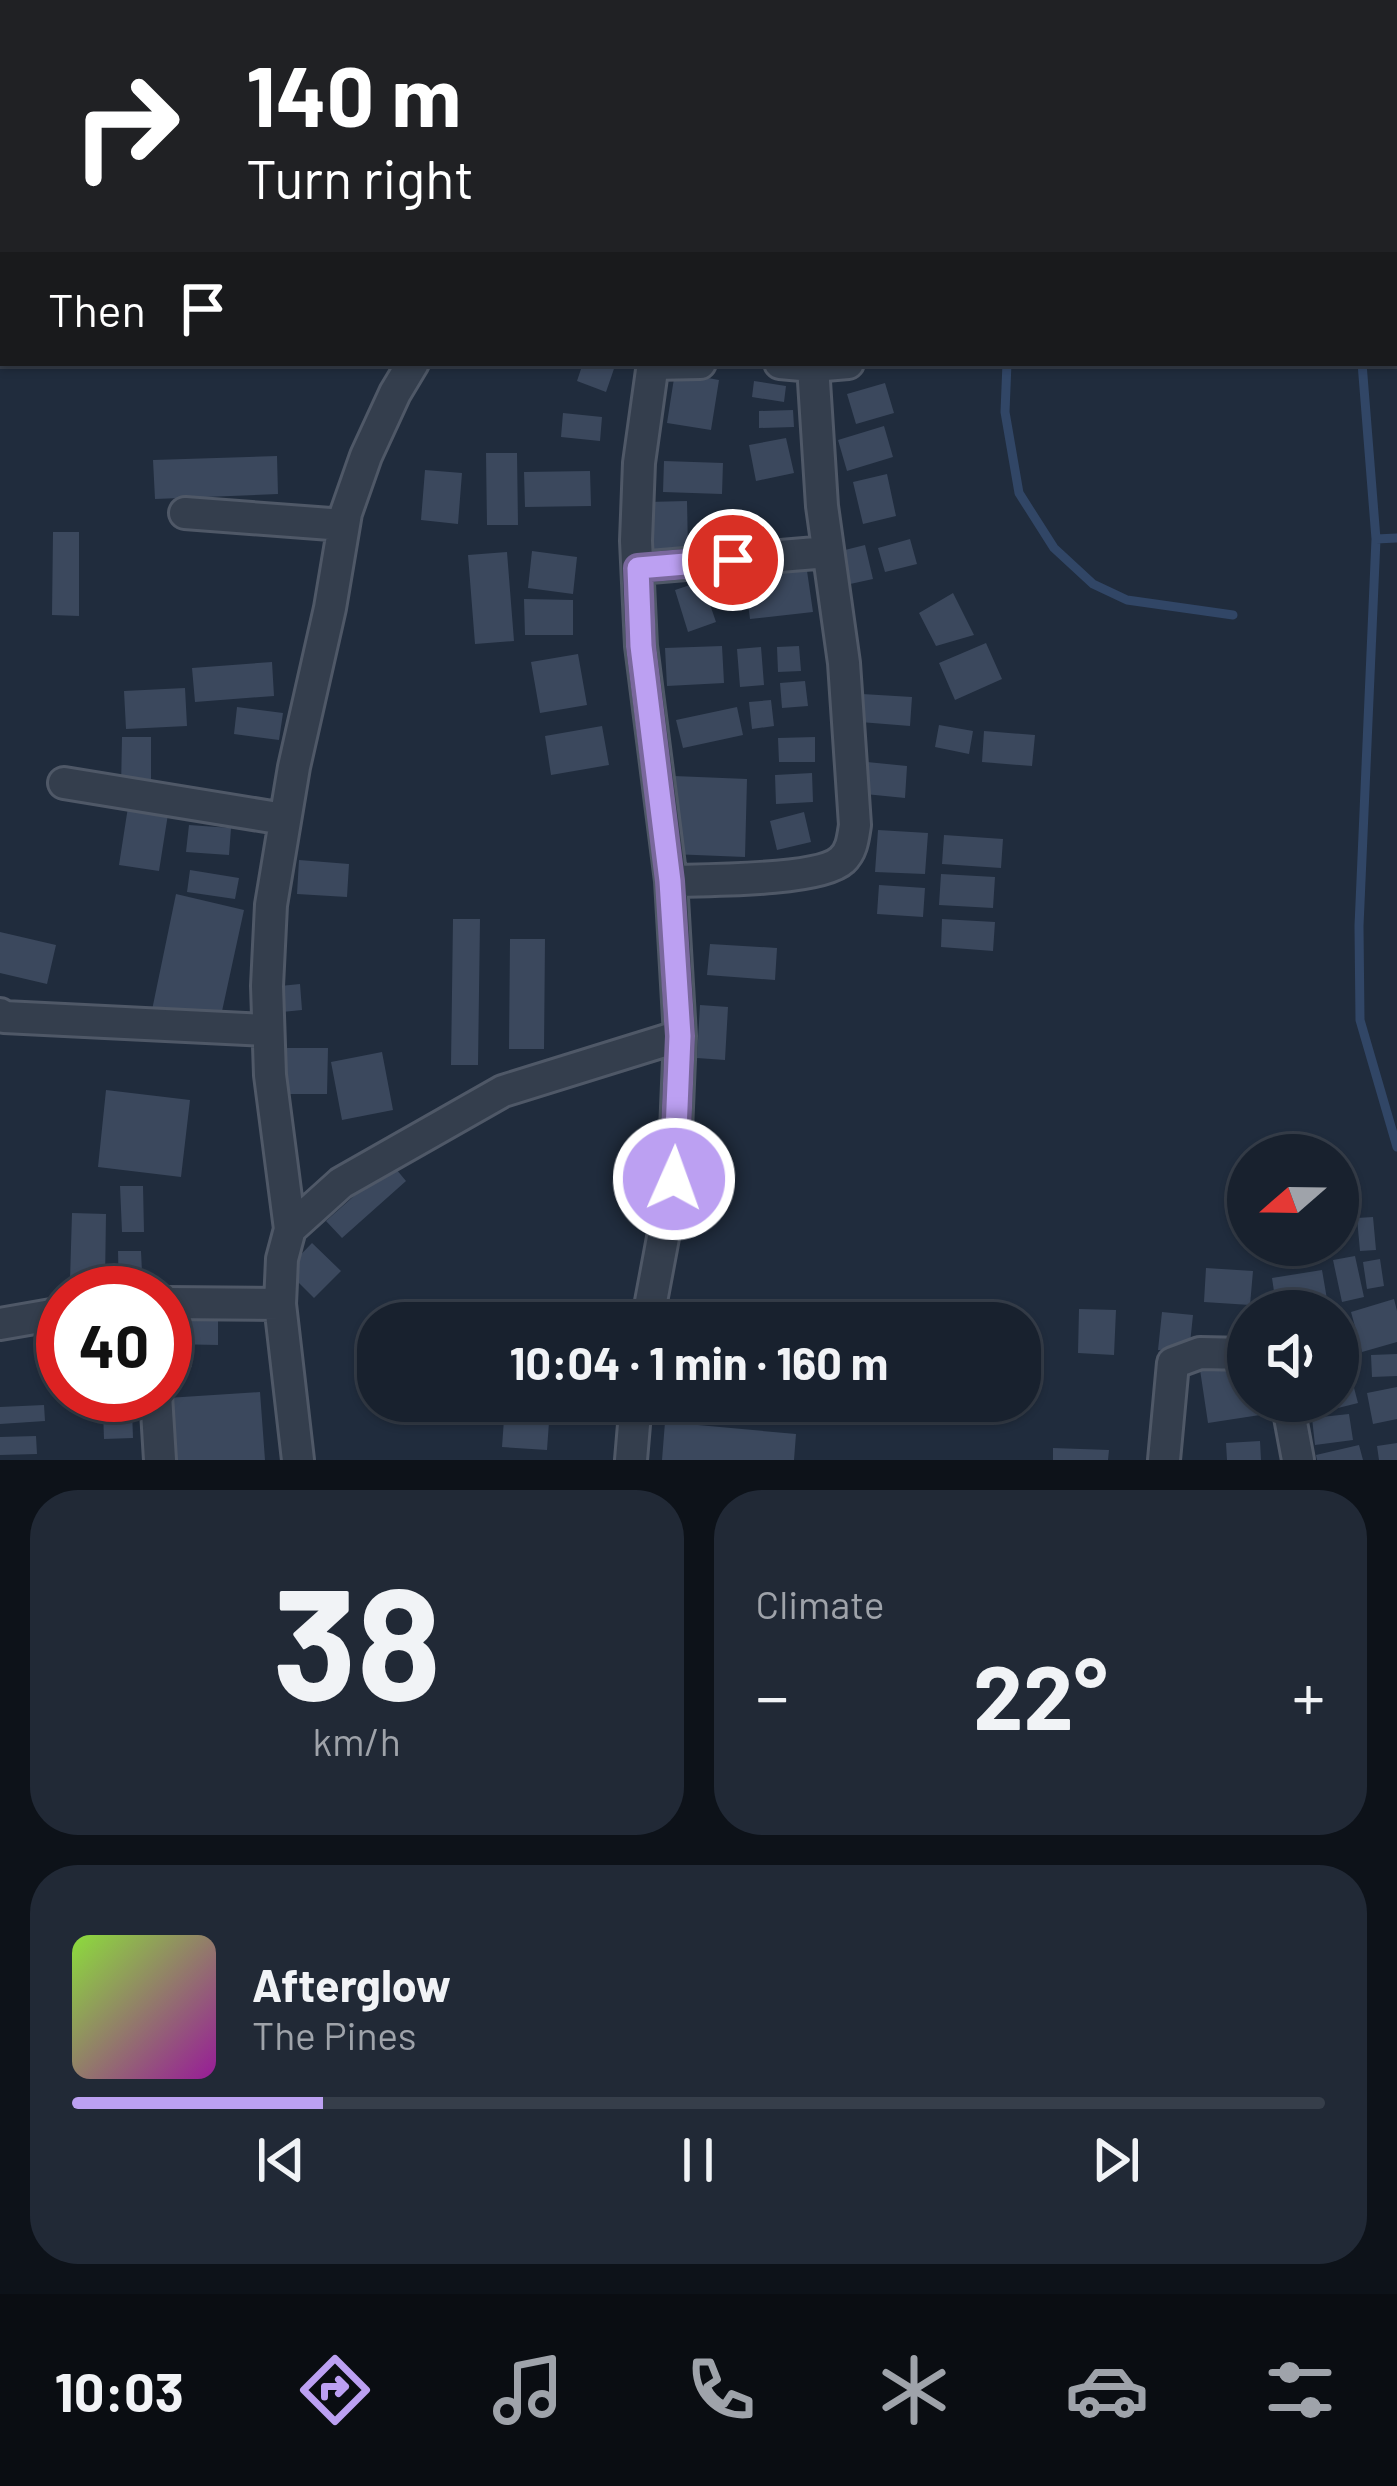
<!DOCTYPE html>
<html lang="en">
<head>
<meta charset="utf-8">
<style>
  :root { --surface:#18212e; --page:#212936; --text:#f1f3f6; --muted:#9fa3aa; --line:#363e4a; --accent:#bca0f2 }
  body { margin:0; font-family:Barlow,sans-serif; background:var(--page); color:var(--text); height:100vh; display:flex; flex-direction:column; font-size:45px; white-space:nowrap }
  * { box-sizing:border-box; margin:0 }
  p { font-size:39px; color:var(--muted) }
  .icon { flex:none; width:66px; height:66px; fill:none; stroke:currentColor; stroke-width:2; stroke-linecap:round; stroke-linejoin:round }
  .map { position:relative; height:1460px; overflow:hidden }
  .details { display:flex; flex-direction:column; gap:30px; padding:30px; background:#0d1219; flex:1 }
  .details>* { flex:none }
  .guide { position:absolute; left:0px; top:0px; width:1398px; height:366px; box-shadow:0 3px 9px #0004,0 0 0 3px var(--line); background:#202124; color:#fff; overflow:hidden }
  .needle { width:78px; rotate:250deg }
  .tools { position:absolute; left:1227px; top:1134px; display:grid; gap:24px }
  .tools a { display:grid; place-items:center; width:132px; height:132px; border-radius:50%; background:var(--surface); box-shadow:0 3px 9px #0004,0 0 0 3px var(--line); font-size:60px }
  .speed { position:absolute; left:36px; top:1266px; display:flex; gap:24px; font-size:60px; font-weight:700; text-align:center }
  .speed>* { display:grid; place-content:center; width:156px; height:156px; border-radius:50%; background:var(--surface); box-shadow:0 3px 9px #0004,0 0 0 3px var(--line); line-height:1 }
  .speed .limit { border:18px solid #d22; background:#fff; color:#111 }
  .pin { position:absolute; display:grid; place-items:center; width:102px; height:102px; color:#fff; margin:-51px; border:6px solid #fff; border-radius:50%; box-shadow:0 3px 12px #0007 }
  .me { position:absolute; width:132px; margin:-66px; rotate:2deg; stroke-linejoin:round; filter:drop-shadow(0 0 9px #0008) }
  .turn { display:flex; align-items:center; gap:42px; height:252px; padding:0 48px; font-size:54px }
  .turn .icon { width:156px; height:156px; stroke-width:2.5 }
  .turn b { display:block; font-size:84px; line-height:102px }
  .then { display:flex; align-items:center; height:114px; padding:0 48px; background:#0003; gap:24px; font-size:45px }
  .big { font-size:90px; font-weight:700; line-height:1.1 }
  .details .tile { flex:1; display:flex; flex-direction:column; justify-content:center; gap:18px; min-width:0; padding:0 42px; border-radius:48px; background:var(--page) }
  .details .dial { align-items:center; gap:0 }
  .dial b { font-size:156px; line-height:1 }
  .song { display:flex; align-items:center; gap:36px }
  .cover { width:144px; height:144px; border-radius:18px; background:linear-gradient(135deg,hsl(90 70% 55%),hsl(300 70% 35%)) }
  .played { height:12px; border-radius:6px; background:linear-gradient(90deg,var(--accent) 20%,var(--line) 20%) }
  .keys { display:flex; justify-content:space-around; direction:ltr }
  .heat { display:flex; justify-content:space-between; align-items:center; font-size:66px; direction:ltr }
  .details .tiles { flex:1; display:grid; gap:30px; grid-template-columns:1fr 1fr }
  .tile:last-child { grid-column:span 2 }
  .trip { position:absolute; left:357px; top:1302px; width:684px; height:120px; border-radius:48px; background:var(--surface); box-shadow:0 3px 9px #0004,0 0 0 3px var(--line); font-weight:700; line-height:120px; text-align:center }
  .dock { display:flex; height:192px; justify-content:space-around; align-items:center; background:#0a0d12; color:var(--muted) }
  .dock .icon { width:84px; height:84px }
  .dock .on { color:var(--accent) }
  .dock b { font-size:54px; color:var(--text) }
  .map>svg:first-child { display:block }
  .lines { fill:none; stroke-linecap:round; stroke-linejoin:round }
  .stream { stroke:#314666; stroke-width:9 }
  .building { fill:#3b485d }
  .minor-casing { stroke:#4f5867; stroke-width:36 }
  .minor { stroke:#343e4d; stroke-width:30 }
  .route-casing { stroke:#7a689d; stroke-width:30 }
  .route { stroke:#bca0f2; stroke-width:21 }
</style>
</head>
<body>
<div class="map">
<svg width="1397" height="1460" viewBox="0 0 1397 1460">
  <rect width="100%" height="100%" fill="#202c3d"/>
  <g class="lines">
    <!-- stream -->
    <path class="stream" d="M1030 0V3
      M1332 0V3
      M1007 363 1005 412 1019 493 1054 548 1093 584 1127 600 1233 615
      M1362 363 1376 539 1397 538
      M1376 539 1359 926 1360 1020 1397 1147"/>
  </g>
  <!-- building -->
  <path class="building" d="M583 363H616L606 392 577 381Z
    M675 372 719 380 711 430 667 423Z
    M754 381 786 386 784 402 752 397Z
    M885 383 894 413 856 424 847 394Z
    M793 410 794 427 759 428V411Z
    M563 413 602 417 600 441 561 437Z
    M884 426 893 457 847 471 838 440Z
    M786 438 794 473 756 481 749 445Z
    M486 453H517L518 525H487Z
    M277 456 278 494 155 499 153 460Z
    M664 461 723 463 722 494 663 492Z
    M425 470 462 473 458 524 421 520Z
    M590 471 591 506 525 507 524 472Z
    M887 474 896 516 863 524 853 482Z
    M687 501 688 549 649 550 647 502Z
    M53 532H79V616L52 615Z
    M910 539 917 564 885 572 878 548Z
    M865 545 873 579 841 586 833 553Z
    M532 551 577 557 573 594 528 588Z
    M507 552 514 641 475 644 468 555Z
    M806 564 813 612 750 619 744 572Z
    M702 581 716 622 688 632 675 590Z
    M953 593 974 635 936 646 919 613Z
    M524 599 573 600V635H525Z
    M986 643 1002 679 955 700 939 663Z
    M722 646 724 683 667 686 665 648Z
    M799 646 801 671 778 672 777 647Z
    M761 647 764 685 740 687 737 649Z
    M578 654 587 705 540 713 531 662Z
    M272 662 274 696 195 702 192 668Z
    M805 681 808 706 782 708 780 683Z
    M185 688 187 726 126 729 124 691Z
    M862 694 912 697 910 726 860 722Z
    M771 700 774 726 752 729 749 702Z
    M237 707 283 713 279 740 234 734Z
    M737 707 743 735 683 748 676 720Z
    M939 725 973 731 969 754 935 747Z
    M602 726 609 765 551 775 545 736Z
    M984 731 1035 735 1032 766 982 762Z
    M122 737H151V790L121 789Z
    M815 737V762H779L778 738Z
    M867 762 907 766 905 798 865 794Z
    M812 773 813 802 776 804 775 775Z
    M674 776 747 779 745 857 671 854Z
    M128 807 168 814 159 871 119 865Z
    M804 812 811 842 777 850 770 821Z
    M189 825 231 828 229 855 186 852Z
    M878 830 928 833 925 874 875 872Z
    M944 835 1003 839 1001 868 942 864Z
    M299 860 349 864 347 897 297 894Z
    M190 870 239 878 235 899 187 892Z
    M941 874 995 877 993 908 939 905Z
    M879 885 925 888 923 917 877 914Z
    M176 894 244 910 219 1025 152 1010Z
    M453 919H480L478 1065H451Z
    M942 919 995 922 993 951 941 947Z
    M0 932 56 945 47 984 0 973Z
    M510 939H545L544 1049H509Z
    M710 944 777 948 775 980 707 975Z
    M300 984 302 1010 272 1013 270 987Z
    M700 1005 728 1007 725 1060 697 1058Z
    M277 1048H328L327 1094H276Z
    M382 1052 393 1110 342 1120 331 1062Z
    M106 1090 190 1100 181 1177 98 1167Z
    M391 1163 406 1181 342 1238 326 1221Z
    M120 1186H143L144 1232H122Z
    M72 1213 106 1214 105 1282 70 1281Z
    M1373 1217 1376 1250 1360 1251 1357 1218Z
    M312 1243 341 1271 314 1298 286 1270Z
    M1282 1245H1337L1338 1252 1285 1262Z
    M118 1251H141L143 1293H119Z
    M1355 1256 1364 1297 1342 1302 1333 1260Z
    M1380 1259 1384 1286 1367 1289 1363 1262Z
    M1206 1268 1253 1271 1250 1305 1204 1302Z
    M1322 1270 1329 1311H1277L1272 1278Z
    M1394 1299 1397 1311V1342L1362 1352 1351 1312Z
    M1079 1309 1116 1310 1114 1355 1078 1353Z
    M1162 1312 1193 1315 1189 1353 1158 1350Z
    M512 1313 531 1315 530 1323H511Z
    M170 1314 218 1315V1345L170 1344Z
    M190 1354 192 1367 168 1370 166 1357Z
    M1397 1354V1376L1372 1377 1371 1355Z
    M1248 1356V1401H1258L1260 1415 1208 1423 1199 1363Z
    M1347 1361 1358 1403 1298 1418 1293 1401H1338V1363Z
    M1397 1387V1419L1373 1424 1367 1393Z
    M260 1392 265 1460H171L167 1398Z
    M91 1395H126V1401L91 1400Z
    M44 1405 45 1421 0 1424V1407Z
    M132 1410 133 1438 104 1439 103 1411Z
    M1349 1414 1353 1440 1315 1445 1312 1418Z
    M504 1419 549 1422 547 1450 502 1447Z
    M665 1422 796 1434 794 1460H662Z
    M36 1436 37 1454 0 1455V1437Z
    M1260 1441 1261 1460H1227L1226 1443Z
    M1397 1443V1460H1379L1377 1446Z
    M1359 1445 1363 1460H1317L1316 1455Z
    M1053 1448 1109 1450 1108 1460H1053Z"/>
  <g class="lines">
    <defs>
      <path id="minor" d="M703 3V0
        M780 363 813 366 848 363
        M653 364 700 363
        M185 513 344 525
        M638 568 828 552
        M64 783 284 819
        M671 881C704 880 820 881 842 860 852 851 853 838 855 825L844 663 822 506 813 366
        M0 1014 4 1017 268 1030
        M290 1229 270 1075 267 986 271 905 294 767 330 608 346 513 366 456 395 393 413 363
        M165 1303 280 1304
        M647 1323 674 1179 680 1036 671 881 641 646 636 541 639 463 653 363
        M0 1324 63 1313
        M156 1395 160 1460
        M1287 1401 1298 1460
        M298 1460 280 1304 282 1259 290 1229 341 1183 503 1091 680 1036
        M631 1460 636 1401
        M1164 1460 1173 1363 1200 1353 1248 1354"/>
    </defs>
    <!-- minor casing -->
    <use href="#minor" class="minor-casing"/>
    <!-- minor -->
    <use href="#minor" class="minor"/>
  </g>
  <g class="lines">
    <defs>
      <path id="route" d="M674 1179 680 1036 675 959 670 881 641 646 638 568 733 560"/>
    </defs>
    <!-- route casing -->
    <use href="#route" class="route-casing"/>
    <!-- route -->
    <use href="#route" class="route"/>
  </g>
</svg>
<div class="tools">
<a><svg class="needle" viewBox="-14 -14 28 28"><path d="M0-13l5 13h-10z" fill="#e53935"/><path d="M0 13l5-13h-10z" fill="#9fa3aa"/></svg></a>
<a><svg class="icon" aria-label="sound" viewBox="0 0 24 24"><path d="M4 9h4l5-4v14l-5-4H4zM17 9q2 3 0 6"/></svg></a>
</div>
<div class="speed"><div class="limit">40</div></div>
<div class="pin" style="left:733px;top:560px;background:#d93025"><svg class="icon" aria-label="arrive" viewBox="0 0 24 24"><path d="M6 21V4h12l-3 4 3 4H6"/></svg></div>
<svg class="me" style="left:674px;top:1179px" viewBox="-20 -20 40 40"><circle r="17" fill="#bca0f2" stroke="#fff" stroke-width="3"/><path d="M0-11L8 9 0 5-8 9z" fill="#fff"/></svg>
<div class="trip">10:04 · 1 min · 160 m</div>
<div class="guide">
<div class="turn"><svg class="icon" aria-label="right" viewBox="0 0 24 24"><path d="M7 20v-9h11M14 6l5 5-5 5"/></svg><div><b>140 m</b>Turn right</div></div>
<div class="then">Then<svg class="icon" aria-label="arrive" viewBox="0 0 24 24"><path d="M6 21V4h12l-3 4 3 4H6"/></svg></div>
</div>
</div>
<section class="details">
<div class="tiles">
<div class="tile dial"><b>38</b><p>km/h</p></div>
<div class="tile"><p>Climate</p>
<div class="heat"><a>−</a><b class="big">22°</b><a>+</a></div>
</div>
<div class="tile">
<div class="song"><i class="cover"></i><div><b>Afterglow</b><p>The Pines</p></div></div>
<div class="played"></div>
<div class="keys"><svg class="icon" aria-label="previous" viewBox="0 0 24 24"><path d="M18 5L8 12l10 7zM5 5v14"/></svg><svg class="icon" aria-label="pause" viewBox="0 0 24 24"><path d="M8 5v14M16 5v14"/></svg><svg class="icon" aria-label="next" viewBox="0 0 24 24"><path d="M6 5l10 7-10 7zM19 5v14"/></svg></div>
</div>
</div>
</section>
<nav class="dock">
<b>10:03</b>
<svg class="icon on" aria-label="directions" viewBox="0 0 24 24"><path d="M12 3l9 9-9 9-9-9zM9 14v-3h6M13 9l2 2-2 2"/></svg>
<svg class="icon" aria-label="music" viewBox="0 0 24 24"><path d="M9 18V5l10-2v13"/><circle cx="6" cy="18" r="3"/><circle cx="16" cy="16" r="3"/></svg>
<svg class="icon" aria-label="phone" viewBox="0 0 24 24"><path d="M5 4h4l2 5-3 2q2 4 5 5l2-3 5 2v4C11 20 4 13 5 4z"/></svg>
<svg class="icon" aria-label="climate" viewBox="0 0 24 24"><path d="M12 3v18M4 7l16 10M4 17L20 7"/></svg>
<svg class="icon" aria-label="car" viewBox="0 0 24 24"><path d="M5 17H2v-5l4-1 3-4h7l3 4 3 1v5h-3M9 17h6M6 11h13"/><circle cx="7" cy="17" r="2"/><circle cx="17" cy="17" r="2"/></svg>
<svg class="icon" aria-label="filters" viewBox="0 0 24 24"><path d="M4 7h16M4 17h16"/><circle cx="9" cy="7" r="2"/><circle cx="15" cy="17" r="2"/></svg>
</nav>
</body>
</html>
